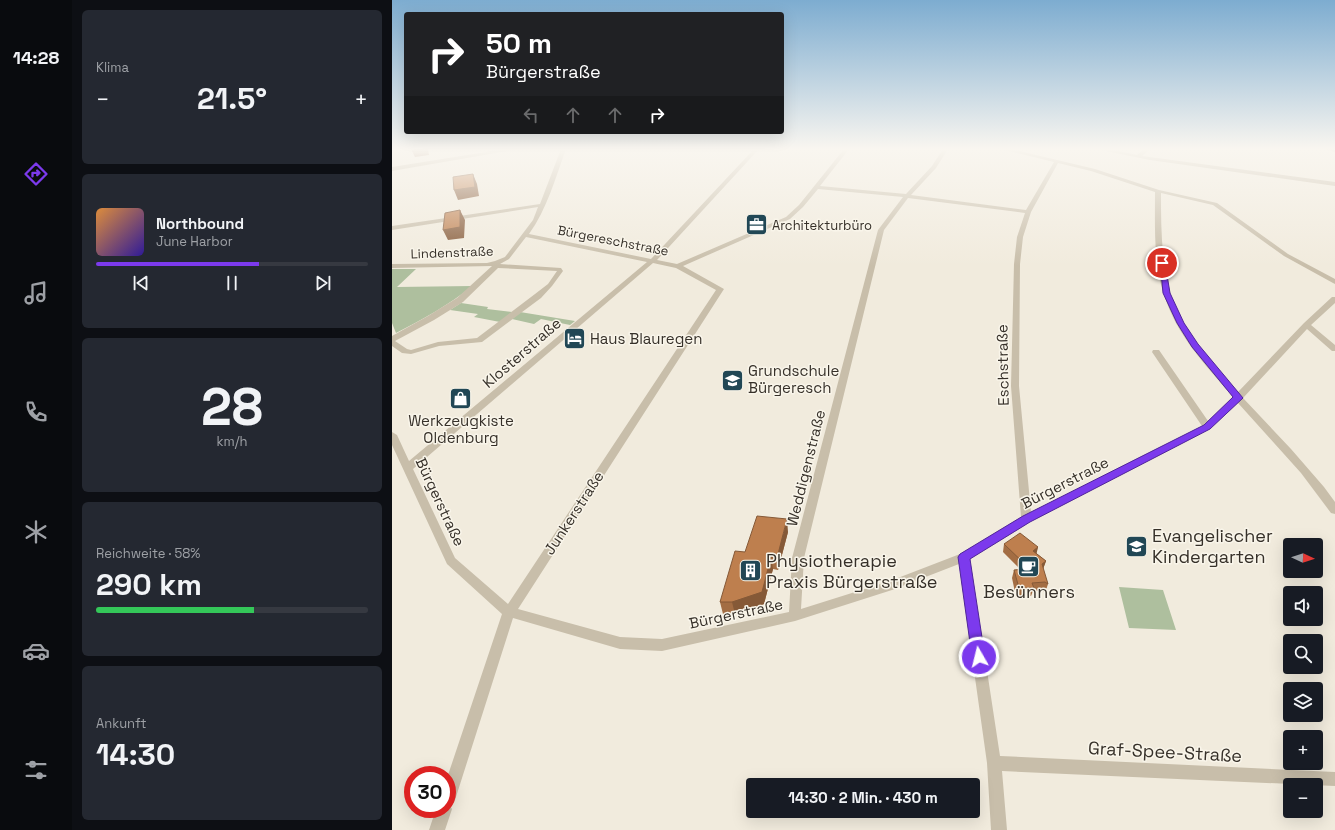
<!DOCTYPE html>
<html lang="de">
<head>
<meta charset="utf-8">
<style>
  :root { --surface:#171b24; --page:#242831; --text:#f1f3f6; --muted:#9ea1a6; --line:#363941; --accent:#7c3aed }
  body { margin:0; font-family:"Space Grotesk",sans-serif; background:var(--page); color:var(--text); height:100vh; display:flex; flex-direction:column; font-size:15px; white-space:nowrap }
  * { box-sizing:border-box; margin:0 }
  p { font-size:13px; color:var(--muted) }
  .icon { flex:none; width:22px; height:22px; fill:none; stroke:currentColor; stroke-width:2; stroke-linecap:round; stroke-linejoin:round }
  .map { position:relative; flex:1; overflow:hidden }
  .sheet { display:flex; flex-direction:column; gap:10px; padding:10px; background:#0d0f14; width:320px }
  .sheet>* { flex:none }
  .hud { position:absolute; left:12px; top:12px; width:380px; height:122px; border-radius:4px; box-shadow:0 4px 16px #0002; background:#202124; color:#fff; overflow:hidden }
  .needle { width:26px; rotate:93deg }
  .controls { position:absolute; left:891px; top:538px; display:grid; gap:8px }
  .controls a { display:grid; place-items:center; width:40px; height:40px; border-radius:4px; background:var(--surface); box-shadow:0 4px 16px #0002; font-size:20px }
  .speed { position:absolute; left:12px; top:766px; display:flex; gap:8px; font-size:20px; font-weight:700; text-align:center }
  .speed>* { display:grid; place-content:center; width:52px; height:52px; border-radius:50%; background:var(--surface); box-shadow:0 4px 16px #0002; line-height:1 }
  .speed .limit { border:6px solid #d22; background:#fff; color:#111 }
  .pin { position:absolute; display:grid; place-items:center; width:34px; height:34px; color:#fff; margin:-17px; border:2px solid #fff; border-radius:50%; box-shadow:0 1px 4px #0007 }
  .me { position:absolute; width:44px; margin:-22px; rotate:352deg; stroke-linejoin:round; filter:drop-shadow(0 0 3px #0008) }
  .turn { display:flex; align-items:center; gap:14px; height:84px; padding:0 16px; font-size:18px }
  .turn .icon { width:52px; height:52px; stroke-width:2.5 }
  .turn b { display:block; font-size:28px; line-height:34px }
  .lanes { display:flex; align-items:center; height:38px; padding:0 16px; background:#0003; justify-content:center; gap:20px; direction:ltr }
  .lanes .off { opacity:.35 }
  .big { font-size:30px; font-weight:600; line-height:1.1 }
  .sheet .widget { flex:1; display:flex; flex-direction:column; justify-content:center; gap:6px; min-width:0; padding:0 14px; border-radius:6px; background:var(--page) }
  .sheet .dial { align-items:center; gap:0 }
  .dial b { font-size:52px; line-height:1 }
  .song { display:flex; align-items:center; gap:12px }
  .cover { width:48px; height:48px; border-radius:6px; background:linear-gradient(135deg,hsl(30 70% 55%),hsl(250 70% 35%)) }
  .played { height:4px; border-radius:2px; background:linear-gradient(90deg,var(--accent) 60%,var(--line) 60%) }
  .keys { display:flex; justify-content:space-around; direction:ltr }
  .heat { display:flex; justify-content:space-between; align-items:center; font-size:22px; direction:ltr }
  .charge { height:6px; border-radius:3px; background:linear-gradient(90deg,#34c759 58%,var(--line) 0) }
  .trip { position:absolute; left:354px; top:778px; width:234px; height:40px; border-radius:4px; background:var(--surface); box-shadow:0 4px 16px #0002; font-weight:600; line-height:40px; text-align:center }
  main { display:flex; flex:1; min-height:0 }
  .menu { display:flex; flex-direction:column; width:72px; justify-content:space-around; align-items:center; background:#090b0e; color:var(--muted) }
  .menu .icon { width:28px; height:28px }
  .menu .selected { color:var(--accent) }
  .menu b { font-size:18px; color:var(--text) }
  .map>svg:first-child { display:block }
  .green { fill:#aebf9e }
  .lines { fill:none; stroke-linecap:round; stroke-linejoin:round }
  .street { fill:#c8beaa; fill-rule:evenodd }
  .secondary { fill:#9c8e7c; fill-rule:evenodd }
  .wall { fill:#a36d43 }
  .shaded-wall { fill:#855937 }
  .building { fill:#be7f4e; stroke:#855937 }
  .route { fill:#7c3aed; stroke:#51269a }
  .labels { text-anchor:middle; stroke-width:3; stroke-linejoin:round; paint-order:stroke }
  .far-poi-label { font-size:13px; fill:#363029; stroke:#f9f5ea; text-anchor:start }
  .far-street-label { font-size:13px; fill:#363029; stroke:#f9f5ea }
  .poi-label { font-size:15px; fill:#363029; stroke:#f9f5ea; text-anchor:start }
  .street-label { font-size:15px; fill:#363029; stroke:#f9f5ea }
  .near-poi-label { font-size:18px; fill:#363029; stroke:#f9f5ea; text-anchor:start }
  .near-street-label { font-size:18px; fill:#363029; stroke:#f9f5ea }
</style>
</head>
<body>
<main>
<nav class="menu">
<b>14:28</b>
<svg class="icon selected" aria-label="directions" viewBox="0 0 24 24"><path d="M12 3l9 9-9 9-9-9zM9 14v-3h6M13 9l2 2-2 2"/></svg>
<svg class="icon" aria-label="music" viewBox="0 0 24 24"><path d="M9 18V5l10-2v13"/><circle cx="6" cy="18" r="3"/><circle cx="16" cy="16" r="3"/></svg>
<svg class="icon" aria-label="phone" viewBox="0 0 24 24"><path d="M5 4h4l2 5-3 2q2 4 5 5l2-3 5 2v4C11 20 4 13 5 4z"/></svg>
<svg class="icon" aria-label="climate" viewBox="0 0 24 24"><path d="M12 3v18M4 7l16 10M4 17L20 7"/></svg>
<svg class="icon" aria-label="car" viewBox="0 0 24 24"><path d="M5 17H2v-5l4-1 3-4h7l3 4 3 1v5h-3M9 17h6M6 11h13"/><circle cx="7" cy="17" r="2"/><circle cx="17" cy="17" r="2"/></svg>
<svg class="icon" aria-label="filters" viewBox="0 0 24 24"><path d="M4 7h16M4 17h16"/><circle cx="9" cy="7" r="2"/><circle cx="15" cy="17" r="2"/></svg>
</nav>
<section class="sheet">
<div class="widget"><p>Klima</p>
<div class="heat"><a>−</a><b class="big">21.5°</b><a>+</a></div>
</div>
<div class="widget">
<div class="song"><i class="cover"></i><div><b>Northbound</b><p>June Harbor</p></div></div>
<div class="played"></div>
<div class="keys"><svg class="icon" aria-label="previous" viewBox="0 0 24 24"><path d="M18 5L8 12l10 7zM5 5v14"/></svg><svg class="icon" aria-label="pause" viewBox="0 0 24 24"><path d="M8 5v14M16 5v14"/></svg><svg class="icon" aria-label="next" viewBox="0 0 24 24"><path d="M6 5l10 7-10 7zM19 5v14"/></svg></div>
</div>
<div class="widget dial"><b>28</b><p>km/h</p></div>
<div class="widget"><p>Reichweite · 58%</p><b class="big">290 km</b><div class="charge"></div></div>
<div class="widget"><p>Ankunft</p><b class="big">14:30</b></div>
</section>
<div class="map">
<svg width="943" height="830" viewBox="0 0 943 830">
  <rect width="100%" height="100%" fill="#f1ebdd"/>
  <!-- green -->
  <path class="green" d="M0 269H24L5 287 80 286C57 305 31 319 4 333L0 323Z
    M69 303 96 307 95 309 120 312 108 322 82 317 86 314 58 310Z
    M128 312 183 321 178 325 149 319 142 324 120 319Z
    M727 587 771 590 784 630 737 628Z"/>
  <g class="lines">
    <!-- street -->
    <path class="street" d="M113 149H127L0 171V167Z
      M169 149H174C163 179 155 209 137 234L259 259 362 149H367L265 260 285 264 394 217 407 205 452 149H457L428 186 514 194 540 166 551 149H556L544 168 519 195 634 210 662 162 609 149H619L703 169 767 190 825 203 896 254 943 279V284L941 283 892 256 821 205 769 193C769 229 769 269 782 303 795 337 823 365 846 392L912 323 940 297H943V303L919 325 943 345V351H940L915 329 851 398 899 449 932 487 943 502V514L939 513 909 473 846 403 818 429 638 522 578 559 608 756 943 772V786L610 771 615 830H599L595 763 567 564 500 590 403 621 270 651 228 649 121 618 63 800 60 805 58 806 60 809 53 830H37L44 809H55V778L110 614 55 564 0 445V432L5 435 17 461 255 262 134 237 117 259 108 264 169 268 171 271 160 286 149 298 90 342 47 346 19 354 10 353 0 346V336L36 316 65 298 100 266 0 268V264L95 263 103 261 113 257 141 220 146 207 0 230V226L148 204ZM666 163 699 171 763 192C763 228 761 269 775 303 788 339 817 369 841 397L816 421 767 350H761L760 352 810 426 639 512 627 386 628 264 631 237 639 212ZM426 189 511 197 486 230 400 558 397 612 270 639 228 637 126 609 332 289 291 266 398 219 411 207ZM516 198 633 213 625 237 622 264 619 386 629 517 568 554 498 581 409 609 412 558 492 230ZM261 263 284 268 324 290 116 604 63 558 21 469ZM106 268 165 271 156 284 143 294 85 338 46 342 19 350 15 349 3 341 42 320 71 302Z
      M704 149H716L745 155 752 149H758L750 156 943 182V186L758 160Z"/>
    <!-- secondary -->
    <path class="secondary" d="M933 149H943V152Z"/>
  </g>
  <!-- wall -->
  <path class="wall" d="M396 532 386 570 381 569 372 604 343 614H331L328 602 353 552Z
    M612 544 646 547 644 553 654 561 651 569 656 584 653 593 651 591H641L639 596 624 597 620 578 622 570 628 569 611 552Z"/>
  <!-- shaded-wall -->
  <path class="shaded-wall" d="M19 149H36L37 155 23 157Z
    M81 174 85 184 87 196 66 200 62 190Z
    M68 210 73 220 72 238 56 240 51 230Z
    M395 519 396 532 386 570 385 558Z
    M646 547 644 556 641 551Z
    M379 557 381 569 372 604 343 614 340 602Z
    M654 561 651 569 650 564Z"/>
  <!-- building -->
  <path class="building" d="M81 174 83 187 62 190 61 177Z
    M68 210V227L51 230 53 213Z
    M365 516 395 519 385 558 379 557 370 592 340 602H328L343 551 353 552Z
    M628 533 646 547 641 551 654 561 650 564 656 584 653 582 640 583 642 588H627L622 570 638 569 612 544Z"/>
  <!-- sky -->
  <linearGradient id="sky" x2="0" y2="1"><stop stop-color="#7dacd0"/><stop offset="0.56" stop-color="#f9f6f0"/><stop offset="1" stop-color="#f9f6f0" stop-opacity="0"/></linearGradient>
  <rect width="943" height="266" fill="url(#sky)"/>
  <!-- route -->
  <path class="route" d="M768 261 773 263 778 293 792 323 806 344 851 398 818 429 638 522 578 559 593 657 591 661 587 663 582 661 580 657 566 557 568 554 631 516 812 425 841 397 800 347 785 323 771 293Z"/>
  <!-- icons -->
  <defs>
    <symbol id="office-square" viewBox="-11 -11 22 22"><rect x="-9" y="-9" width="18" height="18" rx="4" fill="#214755" stroke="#f9f5ea"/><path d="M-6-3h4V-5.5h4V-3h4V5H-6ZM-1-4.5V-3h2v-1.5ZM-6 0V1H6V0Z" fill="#fff"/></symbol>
    <symbol id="hotel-square" viewBox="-11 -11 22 22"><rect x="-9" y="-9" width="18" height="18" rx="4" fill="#214755" stroke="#f9f5ea"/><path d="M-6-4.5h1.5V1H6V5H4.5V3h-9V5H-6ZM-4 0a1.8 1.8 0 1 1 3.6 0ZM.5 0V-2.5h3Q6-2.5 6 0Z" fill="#fff"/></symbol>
    <symbol id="school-square" viewBox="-11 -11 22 22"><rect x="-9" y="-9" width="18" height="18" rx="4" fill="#214755" stroke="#f9f5ea"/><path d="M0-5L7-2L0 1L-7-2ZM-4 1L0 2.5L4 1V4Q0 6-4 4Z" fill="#fff"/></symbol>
    <symbol id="shop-square" viewBox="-11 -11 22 22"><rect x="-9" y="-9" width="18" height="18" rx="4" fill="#214755" stroke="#f9f5ea"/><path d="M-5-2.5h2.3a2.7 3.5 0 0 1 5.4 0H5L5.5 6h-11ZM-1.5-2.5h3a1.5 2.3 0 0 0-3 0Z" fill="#fff"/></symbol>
    <symbol id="cafe-square" viewBox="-11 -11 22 22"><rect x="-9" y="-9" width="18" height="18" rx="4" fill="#214755" stroke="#f9f5ea"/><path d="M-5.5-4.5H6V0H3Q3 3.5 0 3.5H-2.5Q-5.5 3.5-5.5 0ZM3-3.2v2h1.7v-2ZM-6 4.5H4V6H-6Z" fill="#fff"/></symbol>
    <symbol id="building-square" viewBox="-11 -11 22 22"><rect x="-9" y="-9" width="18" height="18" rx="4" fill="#214755" stroke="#f9f5ea"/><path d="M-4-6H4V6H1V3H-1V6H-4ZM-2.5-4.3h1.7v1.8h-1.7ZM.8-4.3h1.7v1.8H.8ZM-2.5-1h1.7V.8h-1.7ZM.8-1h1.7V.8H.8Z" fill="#fff"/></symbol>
  </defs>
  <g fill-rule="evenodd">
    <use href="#office-square" x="352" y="212" width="25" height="25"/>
    <use href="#hotel-square" x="170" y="326" width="25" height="25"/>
    <use href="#school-square" x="328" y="368" width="25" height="25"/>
    <use href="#shop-square" x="56" y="386" width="25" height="25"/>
    <use href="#school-square" x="732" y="534" width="25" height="25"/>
    <use href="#cafe-square" x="624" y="554" width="25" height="25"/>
    <use href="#building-square" x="346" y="558" width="25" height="25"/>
  </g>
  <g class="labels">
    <!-- far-poi labels -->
    <g class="far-poi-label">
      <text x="380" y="230">Architekturbüro</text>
    </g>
    <!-- far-street labels -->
    <g class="far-street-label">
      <text transform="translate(221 240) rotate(11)" y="5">Bürgereschstraße</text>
      <text transform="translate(60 252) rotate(-2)" y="5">Lindenstraße</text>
    </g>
    <!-- poi labels -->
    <g class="poi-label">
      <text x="198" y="344">Haus Blauregen</text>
      <text x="356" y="376">Grundschule<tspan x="356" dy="17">Bürgeresch</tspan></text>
      <text x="69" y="426" text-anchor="middle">Werkzeugkiste<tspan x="69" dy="17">Oldenburg</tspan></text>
    </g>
    <!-- street labels -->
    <g class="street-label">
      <text transform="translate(130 353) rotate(-41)" y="5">Klosterstraße</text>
      <text transform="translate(611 365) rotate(-91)" y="5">Eschstraße</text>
      <text transform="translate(414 468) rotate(-76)" y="5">Weddigenstraße</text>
      <text transform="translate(673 483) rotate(-27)" y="5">Bürgerstraße</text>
      <text transform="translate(48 502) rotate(65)" y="5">Bürgerstraße</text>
      <text transform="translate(182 513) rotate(-57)" y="5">Junkerstraße</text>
      <text transform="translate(344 614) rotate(-12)" y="5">Bürgerstraße</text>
    </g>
    <!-- near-poi labels -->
    <g class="near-poi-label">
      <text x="760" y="542">Evangelischer<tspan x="760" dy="21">Kindergarten</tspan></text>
      <text x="374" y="567">Physiotherapie<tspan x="374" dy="21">Praxis Bürgerstraße</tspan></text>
      <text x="637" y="598" text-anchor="middle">Besünners</text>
    </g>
    <!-- near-street labels -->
    <g class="near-street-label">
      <text transform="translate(773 752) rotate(3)" y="6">Graf-Spee-Straße</text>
    </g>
  </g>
</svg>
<div class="controls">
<a><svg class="needle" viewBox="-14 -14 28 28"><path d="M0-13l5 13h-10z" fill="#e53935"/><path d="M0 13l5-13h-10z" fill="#9ea1a6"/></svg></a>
<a><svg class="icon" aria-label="sound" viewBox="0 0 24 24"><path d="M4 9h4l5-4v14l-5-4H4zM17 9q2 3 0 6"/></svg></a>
<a><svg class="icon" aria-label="search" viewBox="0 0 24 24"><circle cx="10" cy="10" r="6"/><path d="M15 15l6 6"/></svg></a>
<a><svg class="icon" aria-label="layers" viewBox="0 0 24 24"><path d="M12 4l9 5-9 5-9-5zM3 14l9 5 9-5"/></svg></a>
<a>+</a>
<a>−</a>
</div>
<div class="speed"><div class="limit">30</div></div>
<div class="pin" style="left:770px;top:263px;background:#d93025"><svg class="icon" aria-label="arrive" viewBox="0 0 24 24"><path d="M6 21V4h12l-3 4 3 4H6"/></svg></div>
<svg class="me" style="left:587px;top:657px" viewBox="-20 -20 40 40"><circle r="17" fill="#7c3aed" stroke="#fff" stroke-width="3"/><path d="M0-11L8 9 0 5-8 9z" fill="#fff"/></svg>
<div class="trip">14:30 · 2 Min. · 430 m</div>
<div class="hud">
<div class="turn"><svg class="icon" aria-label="right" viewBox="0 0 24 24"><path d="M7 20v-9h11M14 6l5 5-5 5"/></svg><div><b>50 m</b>Bürgerstraße</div></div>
<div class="lanes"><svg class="icon off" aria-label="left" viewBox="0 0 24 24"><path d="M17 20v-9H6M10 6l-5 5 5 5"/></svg><svg class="icon off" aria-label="ahead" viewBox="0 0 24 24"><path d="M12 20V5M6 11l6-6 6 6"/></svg><svg class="icon off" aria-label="ahead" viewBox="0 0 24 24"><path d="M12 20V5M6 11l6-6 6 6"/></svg><svg class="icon" aria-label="right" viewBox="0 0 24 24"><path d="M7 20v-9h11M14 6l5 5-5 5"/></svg></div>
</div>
</div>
</main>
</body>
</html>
